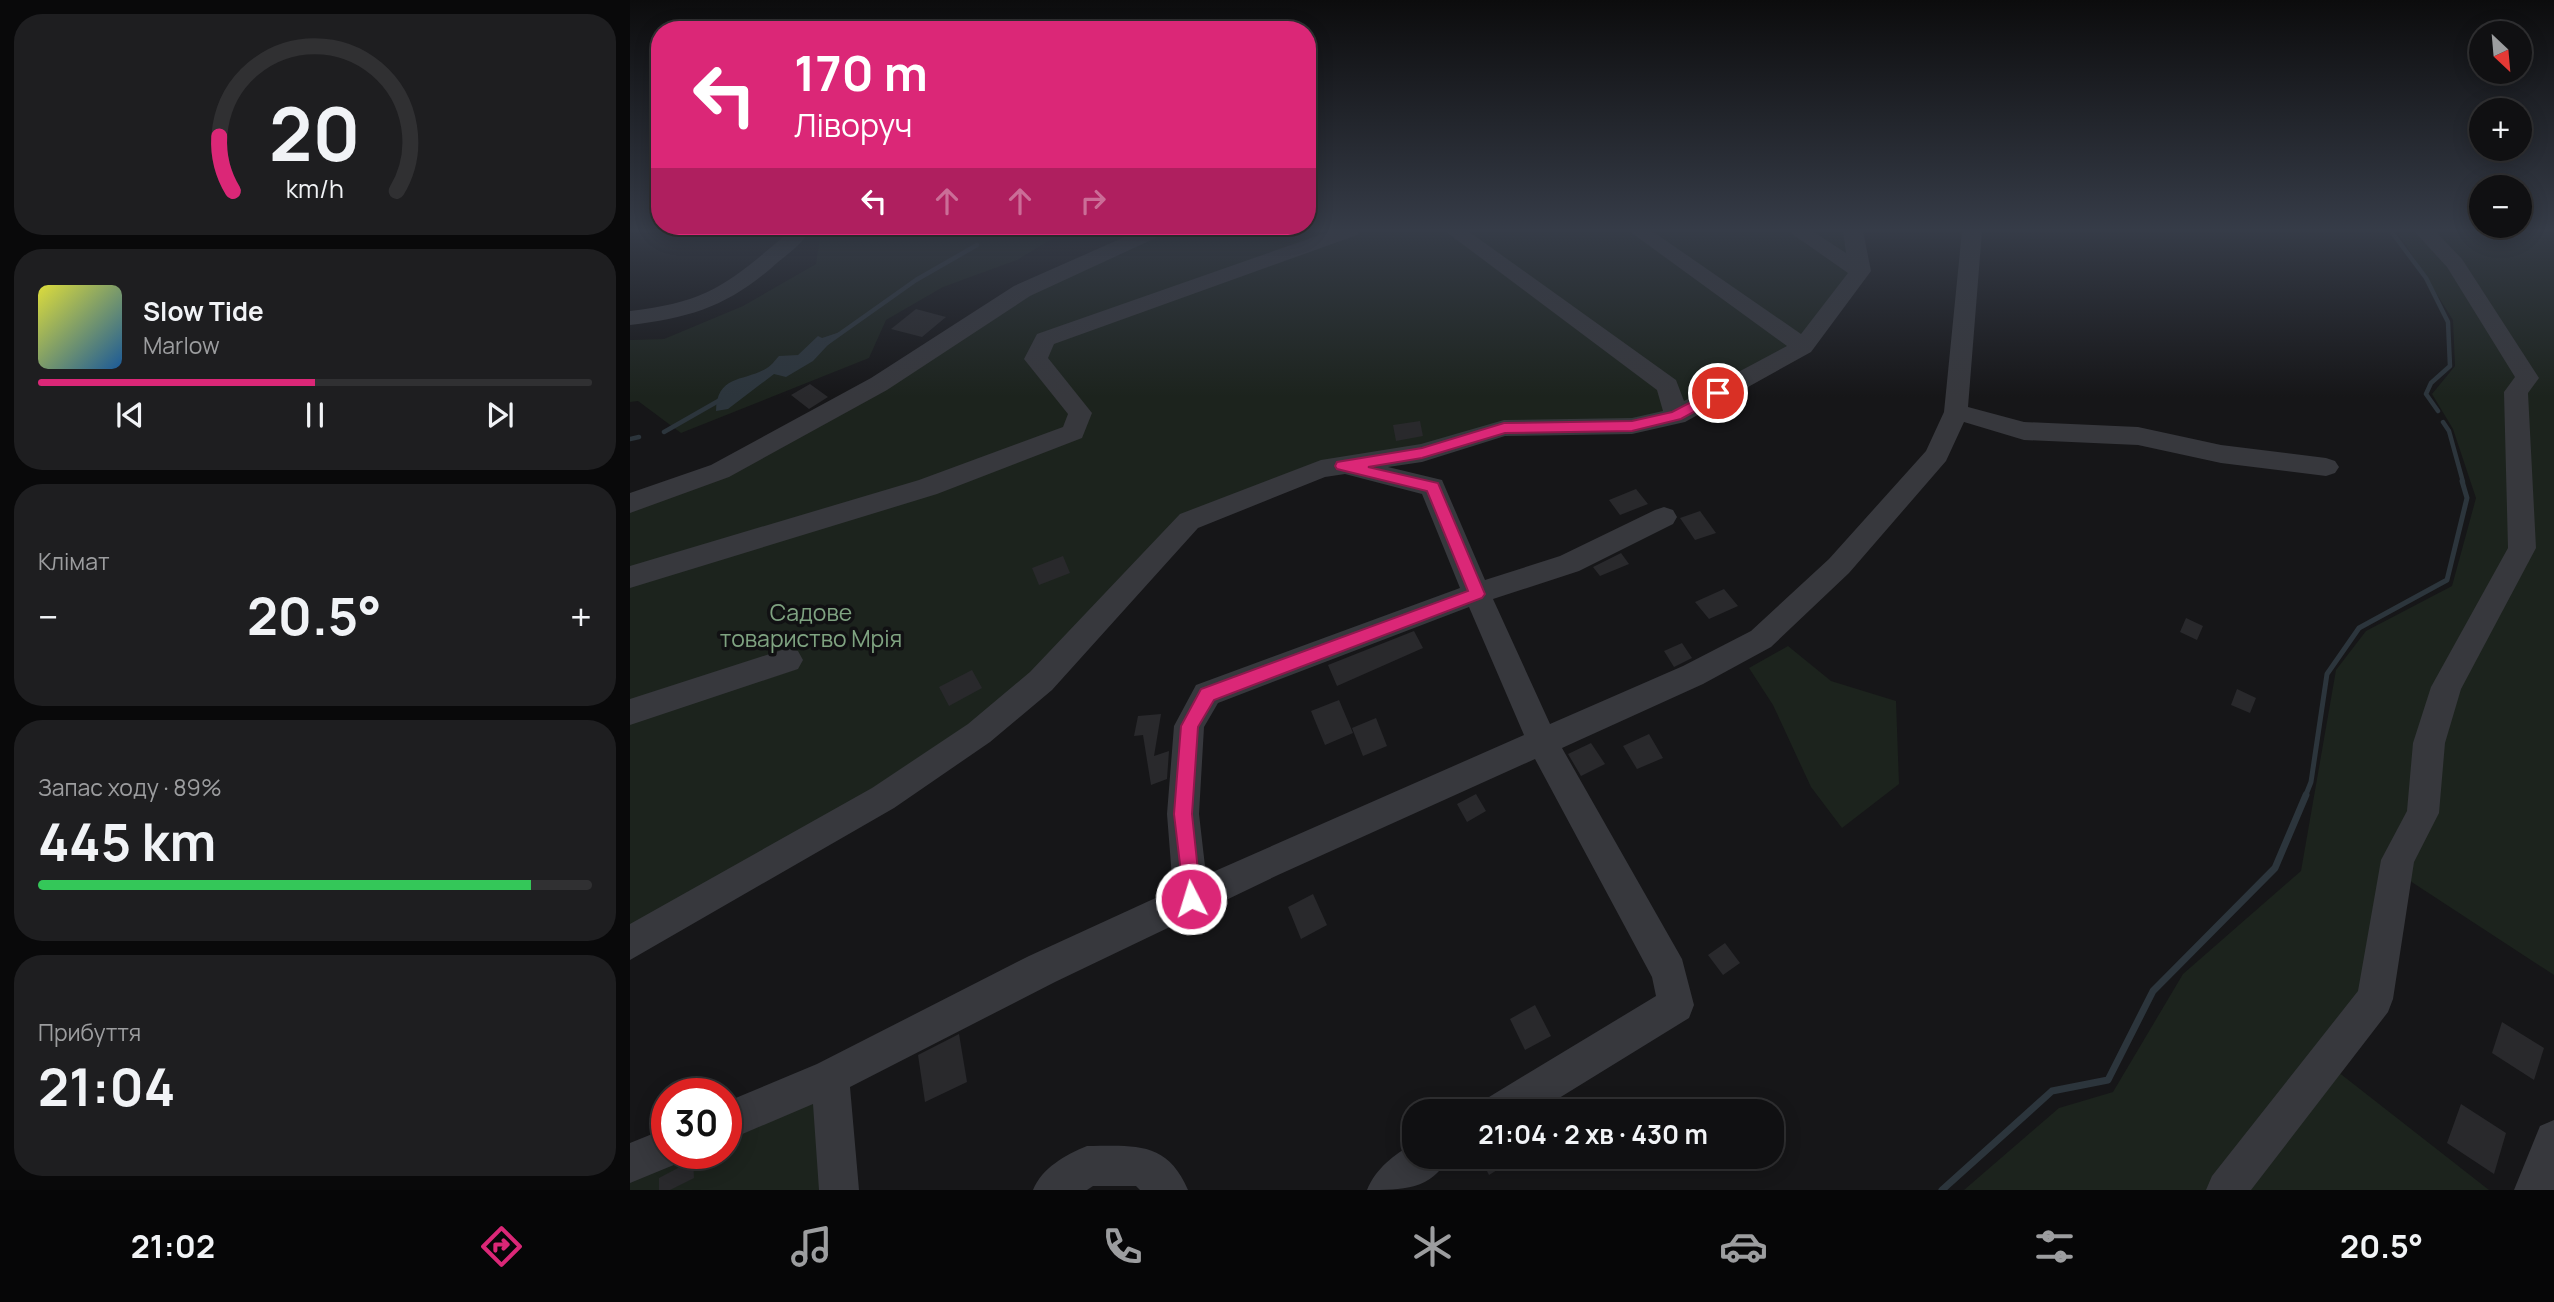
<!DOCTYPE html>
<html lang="uk">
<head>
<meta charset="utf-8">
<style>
  :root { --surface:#101012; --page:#1e1e20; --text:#f1f3f6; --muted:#9c9d9f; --line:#303032; --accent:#db2777 }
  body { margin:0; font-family:Manrope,sans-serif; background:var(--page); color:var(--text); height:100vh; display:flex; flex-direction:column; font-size:26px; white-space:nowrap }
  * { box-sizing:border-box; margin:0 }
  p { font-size:23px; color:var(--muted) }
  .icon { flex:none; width:38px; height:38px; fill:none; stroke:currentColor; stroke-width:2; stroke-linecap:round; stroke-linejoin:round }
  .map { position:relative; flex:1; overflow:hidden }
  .side { display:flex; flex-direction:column; gap:14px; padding:14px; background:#09090a; width:630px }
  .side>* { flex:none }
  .top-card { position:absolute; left:21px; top:21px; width:665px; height:214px; border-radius:28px; box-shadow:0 4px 18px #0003,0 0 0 2px var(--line); background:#db2777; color:#fff; overflow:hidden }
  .needle { width:46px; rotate:154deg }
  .buttons { position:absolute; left:1839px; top:21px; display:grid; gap:14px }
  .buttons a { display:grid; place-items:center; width:63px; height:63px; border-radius:50%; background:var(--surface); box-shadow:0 4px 18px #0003,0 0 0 2px var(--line); font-size:35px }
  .speed { position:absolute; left:21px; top:1078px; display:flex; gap:14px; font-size:35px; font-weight:700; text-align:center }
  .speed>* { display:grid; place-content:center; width:91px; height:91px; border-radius:50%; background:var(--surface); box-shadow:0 4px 18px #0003,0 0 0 2px var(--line); line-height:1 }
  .speed .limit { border:10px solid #d22; background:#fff; color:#111 }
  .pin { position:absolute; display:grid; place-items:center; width:60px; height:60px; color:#fff; margin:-30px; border:4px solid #fff; border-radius:50%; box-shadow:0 2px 7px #0007 }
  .me { position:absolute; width:77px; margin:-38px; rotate:355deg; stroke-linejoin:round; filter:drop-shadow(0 0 5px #0008) }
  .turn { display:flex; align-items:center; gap:24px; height:147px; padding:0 28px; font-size:32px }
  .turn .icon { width:91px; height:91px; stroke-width:2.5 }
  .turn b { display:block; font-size:49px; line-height:60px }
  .lanes { display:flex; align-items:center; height:66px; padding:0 28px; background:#0003; justify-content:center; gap:35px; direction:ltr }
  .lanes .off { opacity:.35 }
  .big { font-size:52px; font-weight:700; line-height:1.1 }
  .side .card { flex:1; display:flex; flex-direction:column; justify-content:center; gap:10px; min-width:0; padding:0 24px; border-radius:28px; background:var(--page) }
  .side .dial { align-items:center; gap:0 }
  .dial svg { height:182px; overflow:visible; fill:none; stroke:var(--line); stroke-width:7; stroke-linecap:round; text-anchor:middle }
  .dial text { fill:var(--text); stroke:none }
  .song { display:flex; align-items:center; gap:21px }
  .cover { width:84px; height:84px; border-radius:10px; background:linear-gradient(135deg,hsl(60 70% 55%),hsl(210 70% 35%)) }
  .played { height:7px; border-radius:4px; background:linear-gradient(90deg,var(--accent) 50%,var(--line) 50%) }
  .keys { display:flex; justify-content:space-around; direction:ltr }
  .heat { display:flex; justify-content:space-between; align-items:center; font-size:38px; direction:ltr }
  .charge { height:10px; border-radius:5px; background:linear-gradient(90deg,#34c759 89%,var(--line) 0) }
  .trip { position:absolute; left:772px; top:1099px; width:382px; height:70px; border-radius:28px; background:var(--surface); box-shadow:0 4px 18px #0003,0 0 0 2px var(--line); font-weight:700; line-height:70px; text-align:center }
  .tabs { display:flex; height:112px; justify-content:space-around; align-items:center; background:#060607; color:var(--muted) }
  .tabs .icon { width:49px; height:49px }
  .tabs .on { color:var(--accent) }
  .tabs b { font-size:32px; color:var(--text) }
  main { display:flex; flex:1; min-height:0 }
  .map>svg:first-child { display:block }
  .green { fill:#1c231d }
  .water { fill:#2c353c }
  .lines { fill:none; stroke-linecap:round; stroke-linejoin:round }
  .stream-far2 { stroke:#2c353c; stroke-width:4.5 }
  .stream-far1 { stroke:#2c353c; stroke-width:5 }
  .stream { stroke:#2c353c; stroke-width:7 }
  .building { fill:#29292c }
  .minor { fill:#37383d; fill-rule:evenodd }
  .route { fill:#db2777; stroke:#8e194d; stroke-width:2 }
  .labels { text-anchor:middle; stroke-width:7; stroke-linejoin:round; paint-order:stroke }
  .park-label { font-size:23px; fill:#7fa381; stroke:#111113 }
</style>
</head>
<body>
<main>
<section class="side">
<div class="card dial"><svg viewBox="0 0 100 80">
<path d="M14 69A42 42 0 1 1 86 69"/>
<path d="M14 69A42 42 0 0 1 8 45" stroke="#db2777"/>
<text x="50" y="56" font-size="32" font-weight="700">20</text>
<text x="50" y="72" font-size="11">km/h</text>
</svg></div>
<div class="card">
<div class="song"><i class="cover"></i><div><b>Slow Tide</b><p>Marlow</p></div></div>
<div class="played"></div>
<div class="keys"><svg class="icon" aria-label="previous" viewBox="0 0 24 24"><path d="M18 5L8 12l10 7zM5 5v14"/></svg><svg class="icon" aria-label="pause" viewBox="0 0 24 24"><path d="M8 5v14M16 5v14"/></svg><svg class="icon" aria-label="next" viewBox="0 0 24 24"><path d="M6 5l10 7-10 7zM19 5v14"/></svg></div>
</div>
<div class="card"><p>Клімат</p>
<div class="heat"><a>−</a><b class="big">20.5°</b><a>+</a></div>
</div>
<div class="card"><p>Запас ходу · 89%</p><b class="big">445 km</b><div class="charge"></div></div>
<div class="card"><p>Прибуття</p><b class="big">21:04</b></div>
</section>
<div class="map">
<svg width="1924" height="1190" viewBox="0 0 1924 1190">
  <rect width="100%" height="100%" fill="#161618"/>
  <!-- green -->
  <path class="green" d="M196 231H435L387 260 313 287 256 320 239 358 51 433 8 401 0 402V340L34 339 113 306 186 264 190 237Z
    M525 231H1223L1230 271 1173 347 1046 416 874 428 691 469 559 521 411 681 0 943V503L91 471 331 332 466 259Z
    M1767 231H1924V975L1774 877 1703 1068 1859 1190H1334L1429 1108 1483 1092 1553 974 1671 871 1706 670 1736 631 1822 586 1846 498 1823 429 1802 394 1825 366 1823 320Z
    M1158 646 1201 681 1266 701 1269 784 1212 828 1181 787 1143 705 1119 668Z
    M200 1077 209 1190H0V1163L37 1153H96V1122Z"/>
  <!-- water -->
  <path class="water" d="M210 332 183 361 156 377 144 374 98 409 86 411C87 374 114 382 137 368 142 365 146 359 149 356L168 355 188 336 192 338Z"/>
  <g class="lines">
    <!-- stream-far2 -->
    <path class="stream-far2" d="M1761 231 1796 278 1818 322 1820 366 1801 383 1796 394 1808 411
      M197 343 286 280 347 245
      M1813 422 1819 431 1833 482
      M34 432 90 400
      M0 439 9 437"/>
    <!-- stream-far1 -->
    <path class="stream-far1" d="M1675 797 1681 782 1697 674 1729 628 1817 580 1837 498 1832 481"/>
    <!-- stream -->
    <path class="stream" d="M1312 1190 1422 1091 1478 1080 1523 991 1645 868 1676 795"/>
  </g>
  <!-- building -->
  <path class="building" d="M286 309 316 317 292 337 261 329Z
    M180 384 198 397 179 409 161 395Z
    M790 421 793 436 766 441 763 425Z
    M1006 489 1018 504 990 515 979 500Z
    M1070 511 1086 533 1065 540 1050 518Z
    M991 553 999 564 970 576 963 567Z
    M433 556 440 573 409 585 402 568Z
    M1094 589 1108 606 1079 619 1065 602Z
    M1556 618 1573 626 1567 640 1550 632Z
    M784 631 793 648 707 686 698 665Z
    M1052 643 1062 658 1044 667 1034 651Z
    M342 670 352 688 319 706 309 687Z
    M1607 689 1626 698 1620 713 1601 705Z
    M709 700 723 733 695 745 681 711Z
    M531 714 524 756 539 751 537 779 521 785 513 735 504 736 508 716Z
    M746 718 757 746 733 756 722 728Z
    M1019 734 1033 758 1007 769 993 746Z
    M961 743 975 764 951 776 938 754Z
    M846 794 856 811 837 822 827 804Z
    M683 894 697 925 671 939 658 907Z
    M1095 943 1110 963 1093 975 1078 955Z
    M905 1005 921 1036 895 1050 880 1019Z
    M1872 1022 1914 1048 1904 1080 1862 1053Z
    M329 1034 337 1082 295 1102 288 1055Z
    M1831 1104 1876 1133 1864 1174 1817 1143Z
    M850 1157H888L859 1175Z
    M63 1160 64 1178 40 1190H29V1178Z"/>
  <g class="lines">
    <!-- minor -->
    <path class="minor" d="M508 231H535L532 235 400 296 257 390 99 477 0 513V493L81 465 241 378 384 286Z
      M701 231H730L727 235 424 344 418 358 462 413 452 438 307 494 0 588V566L289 480 433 427 438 414 394 359 407 334Z
      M815 231H838L1046 380 1054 401 1157 346 999 231H1022L1171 334 1218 273 1158 231H1182L1216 253 1213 231H1233L1241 271 1181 352 1055 422 1002 434 875 436 792 462 758 467 812 480 855 580 930 556 1025 510 1034 507 1043 510 1047 517 1043 524 949 571 863 599 920 724 1053 666 1121 631 1199 559 1296 451 1314 412 1332 231H1352L1338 407 1394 422 1508 427 1591 445 1696 458 1705 461 1709 467 1705 473 1696 476 1591 463 1508 445 1394 440 1334 422 1316 461 1219 573 1141 647 1073 684 932 748 1052 959 1064 1005 1059 1018 908 1111H854L859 1097 1026 996 1022 977 905 759 648 875 425 982 220 1087 229 1190H189L183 1104 96 1141V1102L187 1064 399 956 543 890 537 814 544 726 566 685 830 588 792 494 715 474 695 477 568 528 422 690 360 742 264 808 0 960V924L242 788 338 724 400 672 550 514 691 460 791 444 874 420 1002 418 1033 411 1027 390ZM839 607 894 735 576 875 569 814 574 727 588 703Z
      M1784 231H1805L1832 259 1909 378 1898 393 1906 548 1831 689 1815 743 1809 813 1784 862 1763 999 1758 1012 1621 1190H1576L1582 1176 1728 991 1751 860 1777 811 1783 743 1801 687 1878 548 1874 392 1885 377 1817 267Z
      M159 232H173L176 236C169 246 158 254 148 262 101 305 62 318 0 325V311C80 302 100 282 159 232Z
      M158 648 168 651 173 660 168 669 0 725V699Z
      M1924 1120V1190H1884L1910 1126Z
      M37 1128V1153H55L51 1162 0 1183V1143Z
      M784 1143V1157H818C803 1190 771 1190 737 1190 746 1168 764 1155 784 1143Z
      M457 1146C503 1146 537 1140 558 1190H510L506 1186H463L457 1190H403C412 1168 435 1155 457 1146Z"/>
  </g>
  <!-- sky -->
  <linearGradient id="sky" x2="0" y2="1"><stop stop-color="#0c0c0d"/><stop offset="0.58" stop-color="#363c48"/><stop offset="1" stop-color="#363c48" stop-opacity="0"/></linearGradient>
  <rect width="1924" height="397" fill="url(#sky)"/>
  <!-- route -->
  <path class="route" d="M1088 388 1095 393 1093 396 1051 419 1002 431 875 433 792 458 738 467 808 483 855 594 852 598 584 700 568 727 562 814 571 899 568 906 561 909 555 906 544 814 551 726 571 689 838 591 797 491 707 469 705 466 707 462 792 448 874 423 1002 421 1042 412Z"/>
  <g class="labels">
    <!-- park labels -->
    <g class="park-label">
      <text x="181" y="621">Садове<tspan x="181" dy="26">товариство Мрія</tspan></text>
    </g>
  </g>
</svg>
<div class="buttons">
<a><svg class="needle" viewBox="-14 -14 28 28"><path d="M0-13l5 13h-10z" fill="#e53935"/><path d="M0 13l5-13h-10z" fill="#9c9d9f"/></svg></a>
<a>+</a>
<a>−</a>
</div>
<div class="speed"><div class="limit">30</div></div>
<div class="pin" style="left:1088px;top:393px;background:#d93025"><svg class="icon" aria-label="arrive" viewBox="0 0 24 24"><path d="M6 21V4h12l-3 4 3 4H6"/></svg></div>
<svg class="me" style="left:561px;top:899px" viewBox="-20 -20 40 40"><circle r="17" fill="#db2777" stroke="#fff" stroke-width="3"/><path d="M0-11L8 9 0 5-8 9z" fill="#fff"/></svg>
<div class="trip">21:04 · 2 хв · 430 m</div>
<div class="top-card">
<div class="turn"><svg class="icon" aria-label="left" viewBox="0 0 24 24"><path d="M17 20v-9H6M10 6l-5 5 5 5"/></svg><div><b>170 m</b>Ліворуч</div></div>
<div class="lanes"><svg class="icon" aria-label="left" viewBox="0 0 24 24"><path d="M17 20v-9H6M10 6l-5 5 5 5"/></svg><svg class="icon off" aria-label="ahead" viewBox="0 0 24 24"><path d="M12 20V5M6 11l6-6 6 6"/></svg><svg class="icon off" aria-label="ahead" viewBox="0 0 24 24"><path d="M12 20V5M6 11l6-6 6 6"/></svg><svg class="icon off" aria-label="right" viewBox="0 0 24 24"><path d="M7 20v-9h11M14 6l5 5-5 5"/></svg></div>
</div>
</div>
</main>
<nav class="tabs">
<b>21:02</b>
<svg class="icon on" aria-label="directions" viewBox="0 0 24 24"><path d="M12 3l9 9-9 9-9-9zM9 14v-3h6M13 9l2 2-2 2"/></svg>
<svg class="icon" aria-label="music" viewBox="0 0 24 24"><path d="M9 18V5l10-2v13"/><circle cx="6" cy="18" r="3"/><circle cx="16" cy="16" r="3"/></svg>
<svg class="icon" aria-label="phone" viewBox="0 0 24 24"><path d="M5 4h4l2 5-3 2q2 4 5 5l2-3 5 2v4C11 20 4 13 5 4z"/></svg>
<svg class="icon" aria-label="climate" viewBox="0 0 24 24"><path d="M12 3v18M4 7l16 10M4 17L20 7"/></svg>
<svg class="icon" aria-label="car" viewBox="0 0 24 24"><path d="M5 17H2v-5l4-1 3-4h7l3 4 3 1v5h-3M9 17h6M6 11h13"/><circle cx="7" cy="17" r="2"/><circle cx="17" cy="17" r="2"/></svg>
<svg class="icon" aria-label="filters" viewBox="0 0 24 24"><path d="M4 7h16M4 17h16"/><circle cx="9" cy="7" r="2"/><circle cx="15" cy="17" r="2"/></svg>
<b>20.5°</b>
</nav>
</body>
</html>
